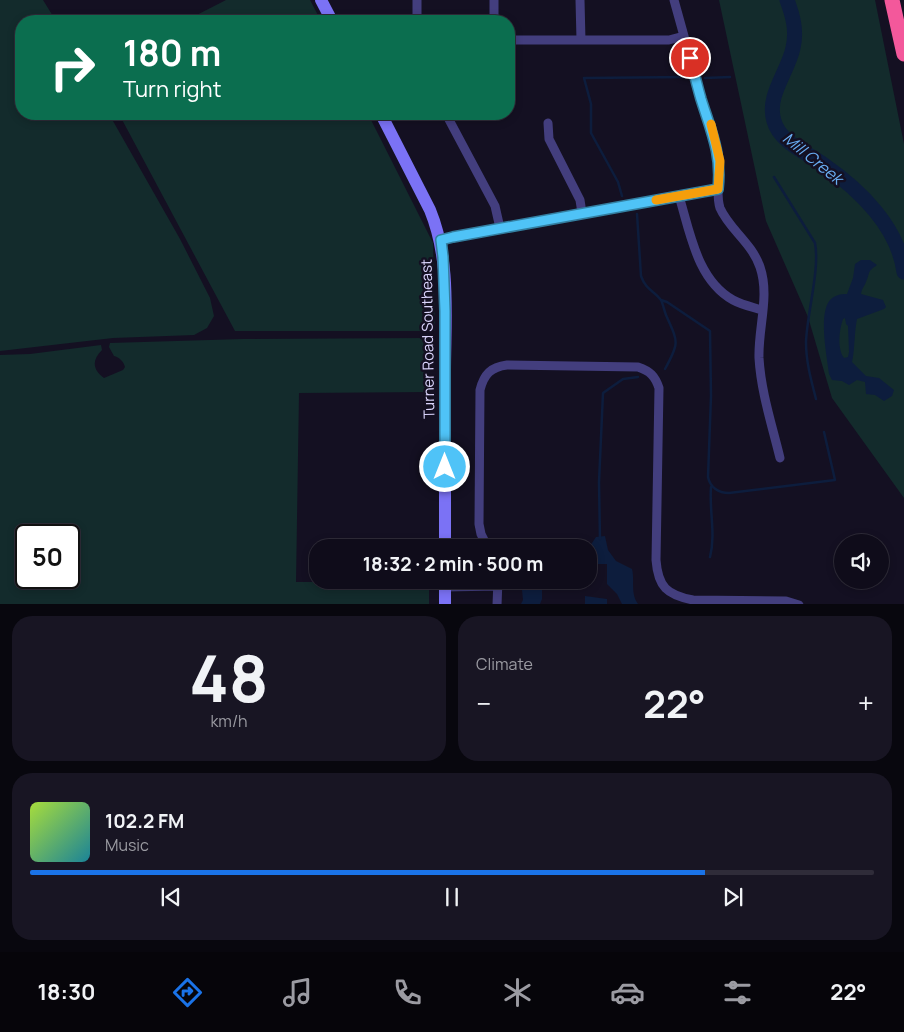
<!DOCTYPE html>
<html lang="en">
<head>
<meta charset="utf-8">
<style>
  :root { --surface:#0f0c1a; --page:#181523; --text:#f1f3f6; --muted:#9b9ba2; --line:#2f2c39; --accent:#1a73e8 }
  body { margin:0; font-family:Manrope,sans-serif; background:var(--page); color:var(--text); height:100vh; display:flex; flex-direction:column; font-size:19px; white-space:nowrap }
  * { box-sizing:border-box; margin:0 }
  p { font-size:16px; color:var(--muted) }
  .icon { flex:none; width:28px; height:28px; fill:none; stroke:currentColor; stroke-width:2; stroke-linecap:round; stroke-linejoin:round }
  .map { position:relative; height:604px; overflow:hidden }
  .side { display:flex; flex-direction:column; gap:12px; padding:12px; background:#08070e; flex:1 }
  .side>* { flex:none }
  .hud { position:absolute; left:15px; top:15px; width:500px; height:105px; border-radius:20px; box-shadow:0 2px 8px #0003,0 0 0 1px var(--line); background:#0b6e4f; color:#fff; overflow:hidden }
  .tools { position:absolute; left:834px; top:534px; display:grid; gap:10px }
  .tools a { display:grid; place-items:center; width:55px; height:55px; border-radius:50%; background:var(--surface); box-shadow:0 2px 8px #0003,0 0 0 1px var(--line); font-size:25px }
  .speed { position:absolute; left:15px; top:524px; display:flex; gap:10px; font-size:25px; font-weight:700; text-align:center }
  .speed>* { display:grid; place-content:center; width:65px; height:65px; border-radius:50%; background:var(--surface); box-shadow:0 2px 8px #0003,0 0 0 1px var(--line); line-height:1 }
  .speed .limit { border:2px solid #111; border-radius:8px; background:#fff; color:#111 }
  .pin { position:absolute; display:grid; place-items:center; width:42px; height:42px; color:#fff; margin:-21px; border:2px solid #fff; border-radius:50%; box-shadow:0 1px 5px #0007 }
  .me { position:absolute; width:55px; margin:-28px; rotate:0deg; stroke-linejoin:round; filter:drop-shadow(0 0 4px #0008) }
  .turn { display:flex; align-items:center; gap:18px; height:105px; padding:0 25px; font-size:22px }
  .turn .icon { width:65px; height:65px; stroke-width:2.5 }
  .turn b { display:block; font-size:35px; line-height:42px }
  .big { font-size:38px; font-weight:700; line-height:1.1 }
  .side .tile { flex:1; display:flex; flex-direction:column; justify-content:center; gap:8px; min-width:0; padding:0 18px; border-radius:20px; background:var(--page) }
  .side .dial { align-items:center; gap:0 }
  .dial b { font-size:65px; line-height:1 }
  .song { display:flex; align-items:center; gap:15px }
  .cover { width:60px; height:60px; border-radius:8px; background:linear-gradient(135deg,hsl(80 70% 55%),hsl(190 70% 35%)) }
  .played { height:5px; border-radius:2px; background:linear-gradient(90deg,var(--accent) 80%,var(--line) 80%) }
  .keys { display:flex; justify-content:space-around; direction:ltr }
  .heat { display:flex; justify-content:space-between; align-items:center; font-size:28px; direction:ltr }
  .side .tiles { flex:1; display:grid; gap:12px; grid-template-columns:1fr 1fr }
  .tile:last-child { grid-column:span 2 }
  .trip { position:absolute; left:309px; top:539px; width:288px; height:50px; border-radius:20px; background:var(--surface); box-shadow:0 2px 8px #0003,0 0 0 1px var(--line); font-weight:700; line-height:50px; text-align:center }
  .tab-bar { display:flex; height:80px; justify-content:space-around; align-items:center; background:#06050a; color:var(--muted) }
  .tab-bar .icon { width:35px; height:35px }
  .tab-bar .selected { color:var(--accent) }
  .tab-bar b { font-size:22px; color:var(--text) }
  .map>svg:first-child { display:block }
  .green { fill:#132b2c; fill-rule:evenodd }
  .water { fill:#0d1d3d; fill-rule:evenodd }
  .lines { fill:none; stroke-linecap:round; stroke-linejoin:round }
  .stream { stroke:#0d1d3d; stroke-width:2.5 }
  .river { stroke:#0d1d3d; stroke-width:15 }
  .minor { stroke:#433e7e; stroke-width:9 }
  .secondary { stroke:#7b72f5; stroke-width:12 }
  .motorway { stroke:#f3589b; stroke-width:15 }
  .route-casing { stroke:#337fa1; stroke-width:12 }
  .route { stroke:#4fc3f7; stroke-width:9 }
  .slow { stroke:#f59e0b; stroke-width:9 }
  .labels { text-anchor:middle; stroke-width:5; stroke-linejoin:round; paint-order:stroke }
  .street-label { font-size:15px; fill:#dad4fc; stroke:#141022 }
  .water-label { font-size:16px; font-style:italic; fill:#69aef4; stroke:#141022 }
</style>
</head>
<body>
<div class="map">
<svg width="904" height="605" viewBox="0 0 904 605">
  <rect width="100%" height="100%" fill="#141022"/>
  <!-- green -->
  <path class="green" d="M0 0H43L56 21H21V114H109L180 239 210 298 214 316 207 328 194 335 113 338 0 351Z
    M226 0H310L321 21H185Z
    M719 0H875L904 144V498L832 398 808 317 766 221Z
    M119 114H368L433 243 435 331H235Z
    M428 338 429 392 299 393 296 582H429V604H0V355L30 354 101 345 102 350C92 360 92 369 104 378L123 370 125 367C124 362 119 357 114 356L109 347 110 343 243 339ZM26 535H69V578H26Z"/>
  <!-- water -->
  <path class="water" d="M861 260H870L877 265C866 273 871 271 866 282 864 287 862 288 861 294L883 300 886 307 884 309 857 319C854 334 855 348 852 362L866 376 879 378 894 390 892 396 884 401 875 395 866 394 865 382 857 380 849 385 842 381 832 380 829 374C827 357 818 314 830 300 835 295 840 294 847 294L853 278 855 264ZM845 318 846 324 848 326 849 352 848 357 844 358C837 349 839 330 843 319Z
    M605 536 608 550 616 561 632 569C635 581 630 593 638 604H622L617 594 607 584V564H588V549L596 537Z
    M521 580H542V599L540 604H521L523 600Z
    M585 596 607 599V604H585Z"/>
  <g class="lines">
    <!-- stream -->
    <path class="stream" d="M705 78 730 77
      M774 177 815 243C820 270 807 313 806 342 806 362 811 380 816 399
      M622 196 618 182 591 133V104L584 78 687 77
      M637 214 641 276C646 290 653 290 661 300 663 304 664 310 666 315 678 342 680 342 665 369
      M661 300 667 302 710 331 711 396 708 477C710 487 718 493 729 493L835 480 824 432
      M600 539 599 482 603 393 623 379 638 377
      M710 557C716 534 709 510 711 487"/>
    <!-- river -->
    <path class="river" d="M787 0C793 16 797 31 793 48 788 72 766 96 774 121 780 143 808 153 824 165 860 190 898 227 904 272"/>
    <!-- minor -->
    <path class="minor" d="M417 0V21
      M494 0V21
      M580 0 581 40
      M509 40H669L684 36 674 0
      M446 114 495 206 500 228
      M548 123 549 139 580 200 582 213
      M718 189C718 195 718 202 720 208 729 229 752 243 760 267 770 296 758 328 759 358 761 392 772 425 780 458
      M679 196C690 232 697 280 733 300 742 305 752 307 762 310
      M441 240 453 237 718 189C722 155 711 131 701 99 695 79 689 57 684 36
      M488 548 481 534 479 524 480 390C484 374 491 367 507 365L638 367C650 371 655 376 659 388L656 560C658 587 667 595 693 600L786 601 799 605
      M445 587 498 586
      M497 605 498 580"/>
    <!-- secondary -->
    <path class="secondary" d="M321 0 332 21
      M381 114 430 210C451 261 445 318 445 372 445 430 445 489 445 548
      M445 580V605"/>
    <!-- motorway -->
    <path class="motorway" d="M892 0 904 54"/>
  </g>
  <g class="lines">
    <defs>
      <path id="route" d="M445 467V311L443 257 441 240 453 237 718 189C722 154 711 131 701 99 697 85 694 72 690 58"/>
    </defs>
    <!-- route casing -->
    <use href="#route" class="route-casing"/>
    <!-- route -->
    <use href="#route" class="route"/>
    <!-- slow -->
    <path class="slow" d="M656 200 718 189 720 161 711 124"/>
  </g>
  <g class="labels">
    <!-- street labels -->
    <g class="street-label">
      <text transform="translate(428 339) rotate(-91)" y="5">Turner Road Southeast</text>
    </g>
    <!-- water labels -->
    <g class="water-label">
      <text transform="translate(813 158) rotate(39)" y="6">Mill Creek</text>
    </g>
  </g>
</svg>
<div class="tools">
<a><svg class="icon" aria-label="sound" viewBox="0 0 24 24"><path d="M4 9h4l5-4v14l-5-4H4zM17 9q2 3 0 6"/></svg></a>
</div>
<div class="speed"><div class="limit">50</div></div>
<div class="pin" style="left:690px;top:58px;background:#d93025"><svg class="icon" aria-label="arrive" viewBox="0 0 24 24"><path d="M6 21V4h12l-3 4 3 4H6"/></svg></div>
<svg class="me" style="left:445px;top:467px" viewBox="-20 -20 40 40"><circle r="17" fill="#4fc3f7" stroke="#fff" stroke-width="3"/><path d="M0-11L8 9 0 5-8 9z" fill="#fff"/></svg>
<div class="trip">18:32 · 2 min · 500 m</div>
<div class="hud">
<div class="turn"><svg class="icon" aria-label="right" viewBox="0 0 24 24"><path d="M7 20v-9h11M14 6l5 5-5 5"/></svg><div><b>180 m</b>Turn right</div></div>
</div>
</div>
<section class="side">
<div class="tiles">
<div class="tile dial"><b>48</b><p>km/h</p></div>
<div class="tile"><p>Climate</p>
<div class="heat"><a>−</a><b class="big">22°</b><a>+</a></div>
</div>
<div class="tile">
<div class="song"><i class="cover"></i><div><b>102.2 FM</b><p>Music</p></div></div>
<div class="played"></div>
<div class="keys"><svg class="icon" aria-label="previous" viewBox="0 0 24 24"><path d="M18 5L8 12l10 7zM5 5v14"/></svg><svg class="icon" aria-label="pause" viewBox="0 0 24 24"><path d="M8 5v14M16 5v14"/></svg><svg class="icon" aria-label="next" viewBox="0 0 24 24"><path d="M6 5l10 7-10 7zM19 5v14"/></svg></div>
</div>
</div>
</section>
<nav class="tab-bar">
<b>18:30</b>
<svg class="icon selected" aria-label="directions" viewBox="0 0 24 24"><path d="M12 3l9 9-9 9-9-9zM9 14v-3h6M13 9l2 2-2 2"/></svg>
<svg class="icon" aria-label="music" viewBox="0 0 24 24"><path d="M9 18V5l10-2v13"/><circle cx="6" cy="18" r="3"/><circle cx="16" cy="16" r="3"/></svg>
<svg class="icon" aria-label="phone" viewBox="0 0 24 24"><path d="M5 4h4l2 5-3 2q2 4 5 5l2-3 5 2v4C11 20 4 13 5 4z"/></svg>
<svg class="icon" aria-label="climate" viewBox="0 0 24 24"><path d="M12 3v18M4 7l16 10M4 17L20 7"/></svg>
<svg class="icon" aria-label="car" viewBox="0 0 24 24"><path d="M5 17H2v-5l4-1 3-4h7l3 4 3 1v5h-3M9 17h6M6 11h13"/><circle cx="7" cy="17" r="2"/><circle cx="17" cy="17" r="2"/></svg>
<svg class="icon" aria-label="filters" viewBox="0 0 24 24"><path d="M4 7h16M4 17h16"/><circle cx="9" cy="7" r="2"/><circle cx="15" cy="17" r="2"/></svg>
<b>22°</b>
</nav>
</body>
</html>
